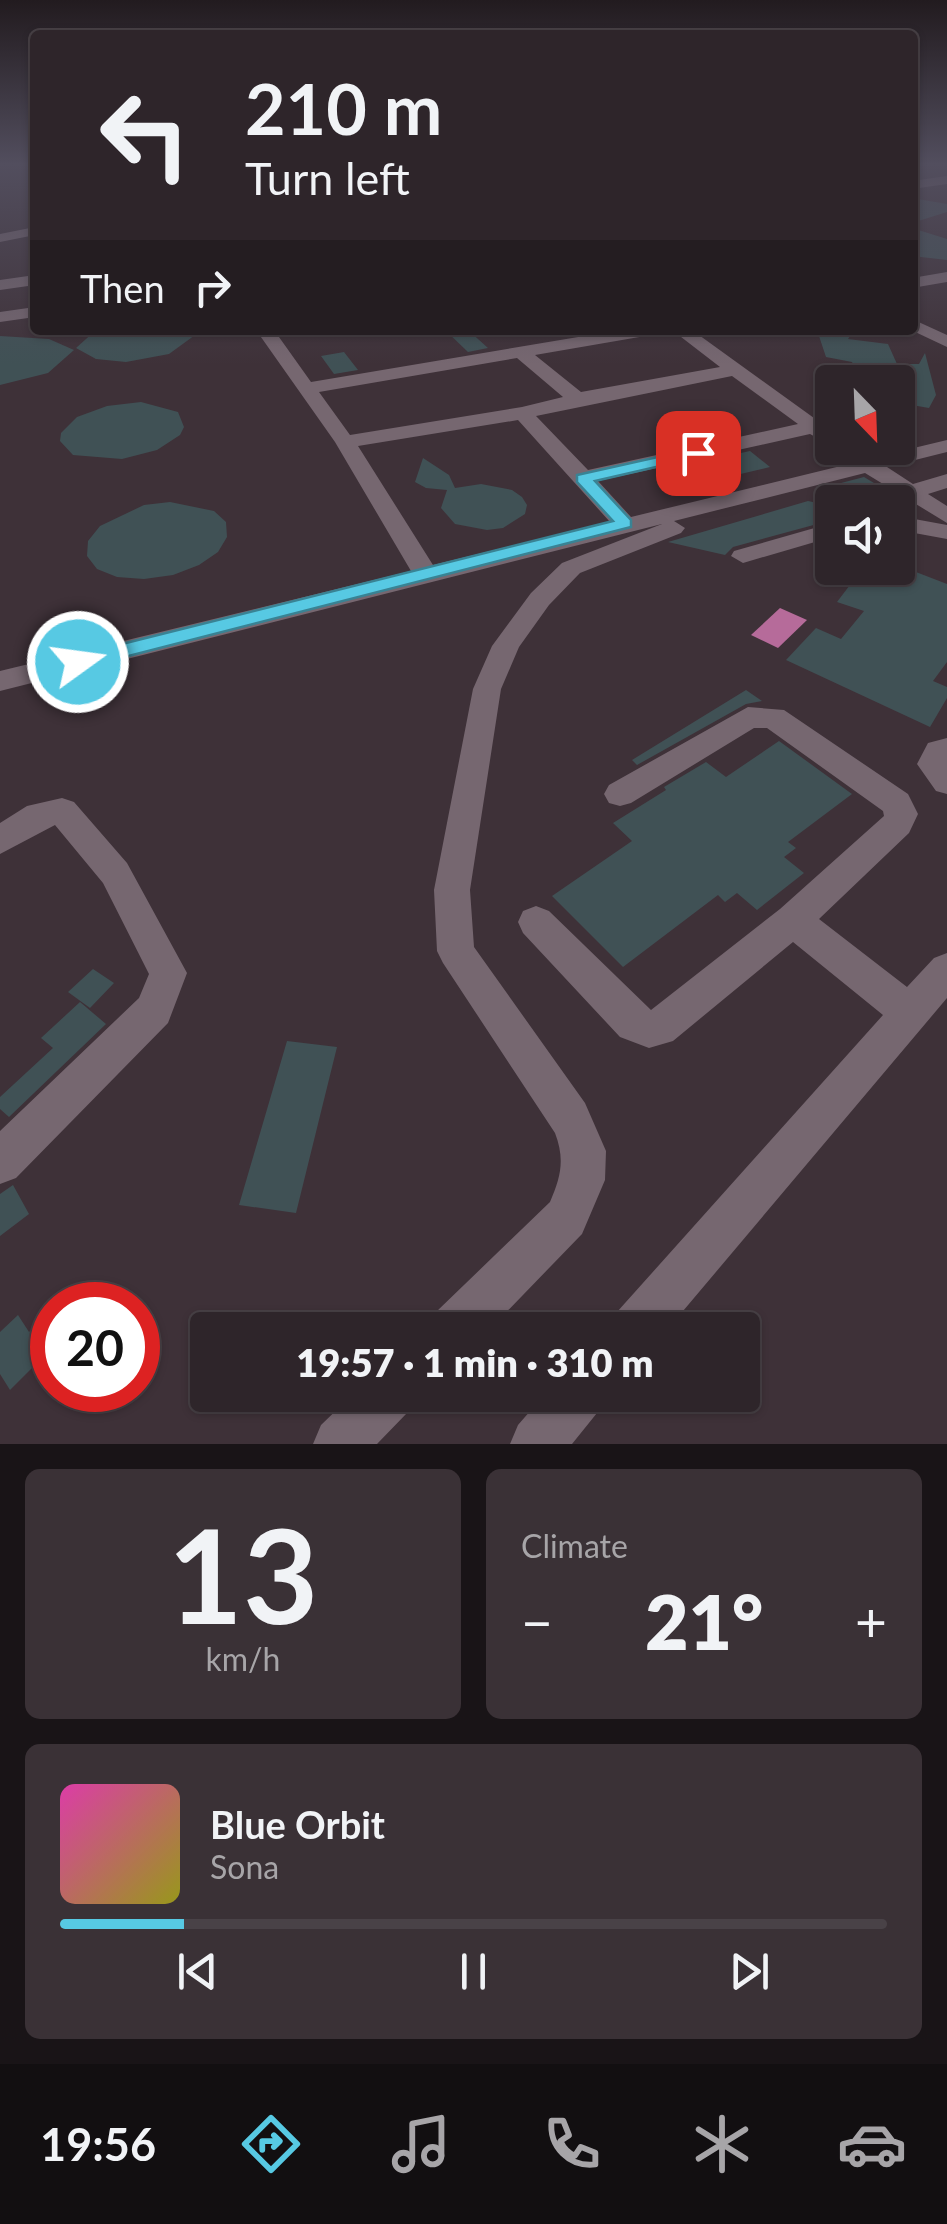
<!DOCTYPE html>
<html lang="en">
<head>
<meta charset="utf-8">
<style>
  :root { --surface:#2e252a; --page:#3a3136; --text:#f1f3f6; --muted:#a7a5a8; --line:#494247; --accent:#57c9e3 }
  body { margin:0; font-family:Lato,sans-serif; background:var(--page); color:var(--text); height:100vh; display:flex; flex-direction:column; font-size:38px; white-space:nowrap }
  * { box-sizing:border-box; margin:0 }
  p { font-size:32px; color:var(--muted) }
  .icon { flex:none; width:55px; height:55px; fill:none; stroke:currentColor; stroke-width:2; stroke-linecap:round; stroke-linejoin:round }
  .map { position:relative; height:1444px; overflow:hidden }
  .details { display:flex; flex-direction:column; gap:25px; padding:25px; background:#191417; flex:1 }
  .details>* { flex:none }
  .top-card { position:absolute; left:30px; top:30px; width:888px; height:305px; border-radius:10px; box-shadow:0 2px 8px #0004,0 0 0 2px var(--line); background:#2e252a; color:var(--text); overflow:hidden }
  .needle { width:65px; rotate:157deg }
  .buttons { position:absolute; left:815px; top:365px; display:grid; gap:20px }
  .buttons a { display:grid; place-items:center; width:100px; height:100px; border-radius:10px; background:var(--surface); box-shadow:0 2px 8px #0004,0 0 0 2px var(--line); font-size:50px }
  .speed { position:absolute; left:30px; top:1282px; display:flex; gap:20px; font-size:50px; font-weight:700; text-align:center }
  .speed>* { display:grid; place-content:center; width:130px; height:130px; border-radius:50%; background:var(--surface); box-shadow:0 2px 8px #0004,0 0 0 2px var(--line); line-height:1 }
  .speed .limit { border:15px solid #d22; background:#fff; color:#111 }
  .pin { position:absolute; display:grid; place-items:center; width:85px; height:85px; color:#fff; margin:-42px; border-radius:20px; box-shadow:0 5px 15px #0006 }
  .me { position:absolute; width:110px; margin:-55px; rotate:76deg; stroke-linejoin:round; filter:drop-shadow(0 0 8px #0008) }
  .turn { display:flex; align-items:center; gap:35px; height:210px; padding:0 50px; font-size:45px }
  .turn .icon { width:130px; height:130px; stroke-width:2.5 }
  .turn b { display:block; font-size:70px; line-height:85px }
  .then { display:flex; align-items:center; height:95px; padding:0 50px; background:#0003; gap:20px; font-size:38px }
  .big { font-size:75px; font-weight:800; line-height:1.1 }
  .details .widget { flex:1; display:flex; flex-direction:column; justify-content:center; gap:15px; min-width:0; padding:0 35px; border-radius:15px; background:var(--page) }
  .details .dial { align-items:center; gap:0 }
  .dial b { font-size:130px; line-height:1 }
  .song { display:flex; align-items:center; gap:30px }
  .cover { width:120px; height:120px; border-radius:15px; background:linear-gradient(135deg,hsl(320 70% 55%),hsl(60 70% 35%)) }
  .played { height:10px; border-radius:5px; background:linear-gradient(90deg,var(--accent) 15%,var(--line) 15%) }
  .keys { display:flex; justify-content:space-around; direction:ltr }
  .heat { display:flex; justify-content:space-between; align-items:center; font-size:55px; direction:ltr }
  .details .tiles { flex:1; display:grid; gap:25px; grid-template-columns:1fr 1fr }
  .widget:last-child { grid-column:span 2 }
  .trip { position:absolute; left:190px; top:1312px; width:570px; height:100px; border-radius:10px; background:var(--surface); box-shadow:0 2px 8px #0004,0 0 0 2px var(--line); font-weight:800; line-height:100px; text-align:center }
  .tabs { display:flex; height:160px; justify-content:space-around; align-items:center; background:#120f11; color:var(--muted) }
  .tabs .icon { width:70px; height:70px }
  .tabs .current { color:var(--accent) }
  .tabs b { font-size:45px; color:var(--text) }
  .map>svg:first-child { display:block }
  .water { fill:#b66b9a }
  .building { fill:#405155 }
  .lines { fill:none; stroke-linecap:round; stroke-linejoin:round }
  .minor { fill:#766770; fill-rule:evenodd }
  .route { fill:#57c9e3; stroke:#398394; stroke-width:2.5 }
</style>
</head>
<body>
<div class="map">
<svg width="947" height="1444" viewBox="0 0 947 1444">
  <rect width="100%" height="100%" fill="#3e3138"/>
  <!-- water -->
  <path class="water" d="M780 608 807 620 778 648 751 635Z"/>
  <!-- building -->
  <path class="building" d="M912 198 947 204V212L912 223Z
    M912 228 947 239V260L912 256Z
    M96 330H202L169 354 126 362 96 359 76 348Z
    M468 330 488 348 468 352 446 331Z
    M817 330H854L848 339 888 344 897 364H919L925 353 936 395 929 408 900 403 910 382H867L859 378 852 362 826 357Z
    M0 336 49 339 74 350 48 373 0 385Z
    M344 352 358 370 334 374 321 356Z
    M141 402 178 412 184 427 180 435 157 450 122 459 73 455 60 441 61 433 77 417 107 406Z
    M750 451 770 467 702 483 682 466Z
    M423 458 449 475 455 488 481 484 512 490 522 497 527 505 525 514 503 528 487 530 455 524 441 508 447 490 426 488 415 482Z
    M864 477 894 495 867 502 841 483Z
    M808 501 832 506V520L733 547 725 555 668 542Z
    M170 502 214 511 226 522 227 537 218 552 199 565 173 575 144 579 117 577 97 569 87 556 88 541 100 526 144 505Z
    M903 567 947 584V662L933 681 947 687V698L930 727 786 660 816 628 841 639 864 611 837 602 859 573 889 583Z
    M746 690 762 701 746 704 637 765 632 760Z
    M779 741 852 794 788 842 796 848 784 857 804 873 757 910 737 893 725 902 718 895 623 967 552 896 632 841 613 823 666 790 664 787 706 762 726 777Z
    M93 969 114 983 90 1008 68 992Z
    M80 1002 106 1024 9 1117 0 1109V1097L53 1048 41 1038Z
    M287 1041 337 1047 296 1213 239 1205Z
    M13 1185 29 1214 0 1236V1194Z
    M52 1310V1341L41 1351 44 1356 10 1390 0 1374V1332L18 1315 29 1332Z"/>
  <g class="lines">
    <!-- minor -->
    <path class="minor" d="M947 176V184L912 189V181Z
      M35 227V235L0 242V234Z
      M947 272V282L912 288V278Z
      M35 275V285L0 290V280Z
      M35 307V317L0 322V312Z
      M912 319 947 335V347L911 330Z
      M256 330H274L311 382 620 330H660L651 335 535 355 581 392 720 367 672 330H692L832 431V446L810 434 598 481 631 517 853 463 854 456 872 458 947 440V452L887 467 913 484 947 474V488L928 494 947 506V523L865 473 674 521 685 528 681 533 580 573 549 605 519 647 501 689 470 890 474 947 585 1103 606 1151 605 1180 582 1234 489 1330H429L436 1312 550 1202C561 1177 565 1159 555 1133L443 963 437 951 434 890 473 689 492 646 531 593 562 563 662 524 0 691V671L411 571 335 442ZM517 358 563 397 522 407 350 435 319 392ZM732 376 798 424 588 470 536 416ZM518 420 610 522 433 565 358 446Z
      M898 516 947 525V539L898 530Z
      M832 523V537L743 563 731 556 734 551Z
      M748 707 784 710 908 794 918 814 909 833 819 919 907 987 934 958 947 953V998L667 1330H610L617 1312 883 1015 793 942 673 1041 649 1048 620 1037 523 933 518 922 523 911 536 906 549 911 651 1010 780 909 884 816 883 811 767 728H754L631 803 620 806 609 803 604 794 609 785Z
      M947 738V794L936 791 917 764 928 743Z
      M62 798 74 802 127 863 187 973 168 1023 16 1178 0 1184V1131L139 998 149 974 103 883 55 825 0 854V823L27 806Z
      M352 1395H415L407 1413 377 1444H313L321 1425Z
      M544 1395H605L597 1413 572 1444H510L518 1425Z"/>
  </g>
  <!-- sky -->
  <linearGradient id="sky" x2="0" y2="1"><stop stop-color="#221b1f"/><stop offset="0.45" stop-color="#524e5e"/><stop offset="1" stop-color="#524e5e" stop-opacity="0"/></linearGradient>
  <rect width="947" height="365" fill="url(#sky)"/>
  <!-- route -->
  <path class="route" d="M698 448 706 453 704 456 595 481 631 520V527L78 669 67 662 78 655 613 521 577 482V475Z"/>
</svg>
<div class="buttons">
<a><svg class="needle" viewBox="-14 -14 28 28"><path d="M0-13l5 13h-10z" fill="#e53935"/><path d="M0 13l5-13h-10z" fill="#a7a5a8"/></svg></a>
<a><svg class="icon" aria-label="sound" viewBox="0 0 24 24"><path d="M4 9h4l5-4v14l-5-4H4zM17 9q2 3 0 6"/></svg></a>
</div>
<div class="speed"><div class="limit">20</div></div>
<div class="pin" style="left:698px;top:453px;background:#d93025"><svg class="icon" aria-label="arrive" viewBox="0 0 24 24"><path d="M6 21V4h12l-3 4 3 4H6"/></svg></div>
<svg class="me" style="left:78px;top:662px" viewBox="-20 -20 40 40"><circle r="17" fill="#57c9e3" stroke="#fff" stroke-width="3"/><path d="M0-11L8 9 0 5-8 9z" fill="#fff"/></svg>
<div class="trip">19:57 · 1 min · 310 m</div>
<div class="top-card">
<div class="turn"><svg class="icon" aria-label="left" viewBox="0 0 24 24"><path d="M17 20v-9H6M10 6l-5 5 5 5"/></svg><div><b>210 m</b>Turn left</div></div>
<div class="then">Then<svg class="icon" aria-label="right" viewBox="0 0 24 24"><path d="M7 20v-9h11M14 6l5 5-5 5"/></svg></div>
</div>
</div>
<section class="details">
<div class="tiles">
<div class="widget dial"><b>13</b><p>km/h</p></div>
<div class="widget"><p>Climate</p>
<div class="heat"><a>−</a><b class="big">21°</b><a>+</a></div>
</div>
<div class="widget">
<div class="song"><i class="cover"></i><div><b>Blue Orbit</b><p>Sona</p></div></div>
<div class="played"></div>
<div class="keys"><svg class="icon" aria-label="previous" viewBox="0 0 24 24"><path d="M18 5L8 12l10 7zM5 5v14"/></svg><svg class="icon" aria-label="pause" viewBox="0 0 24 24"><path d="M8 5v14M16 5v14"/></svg><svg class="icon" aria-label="next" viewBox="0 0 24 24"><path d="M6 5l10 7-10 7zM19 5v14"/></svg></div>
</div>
</div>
</section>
<nav class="tabs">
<b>19:56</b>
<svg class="icon current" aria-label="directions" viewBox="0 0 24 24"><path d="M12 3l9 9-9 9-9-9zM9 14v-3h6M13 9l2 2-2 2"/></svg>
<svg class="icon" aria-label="music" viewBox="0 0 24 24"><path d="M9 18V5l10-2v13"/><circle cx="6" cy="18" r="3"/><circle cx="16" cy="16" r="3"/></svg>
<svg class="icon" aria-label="phone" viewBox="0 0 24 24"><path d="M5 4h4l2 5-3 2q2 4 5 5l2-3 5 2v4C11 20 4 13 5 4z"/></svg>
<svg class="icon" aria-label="climate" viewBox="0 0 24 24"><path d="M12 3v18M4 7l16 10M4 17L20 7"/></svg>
<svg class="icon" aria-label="car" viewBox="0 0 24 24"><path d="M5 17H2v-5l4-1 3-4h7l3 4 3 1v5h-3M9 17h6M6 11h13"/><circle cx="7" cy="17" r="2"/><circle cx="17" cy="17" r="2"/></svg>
</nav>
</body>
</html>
